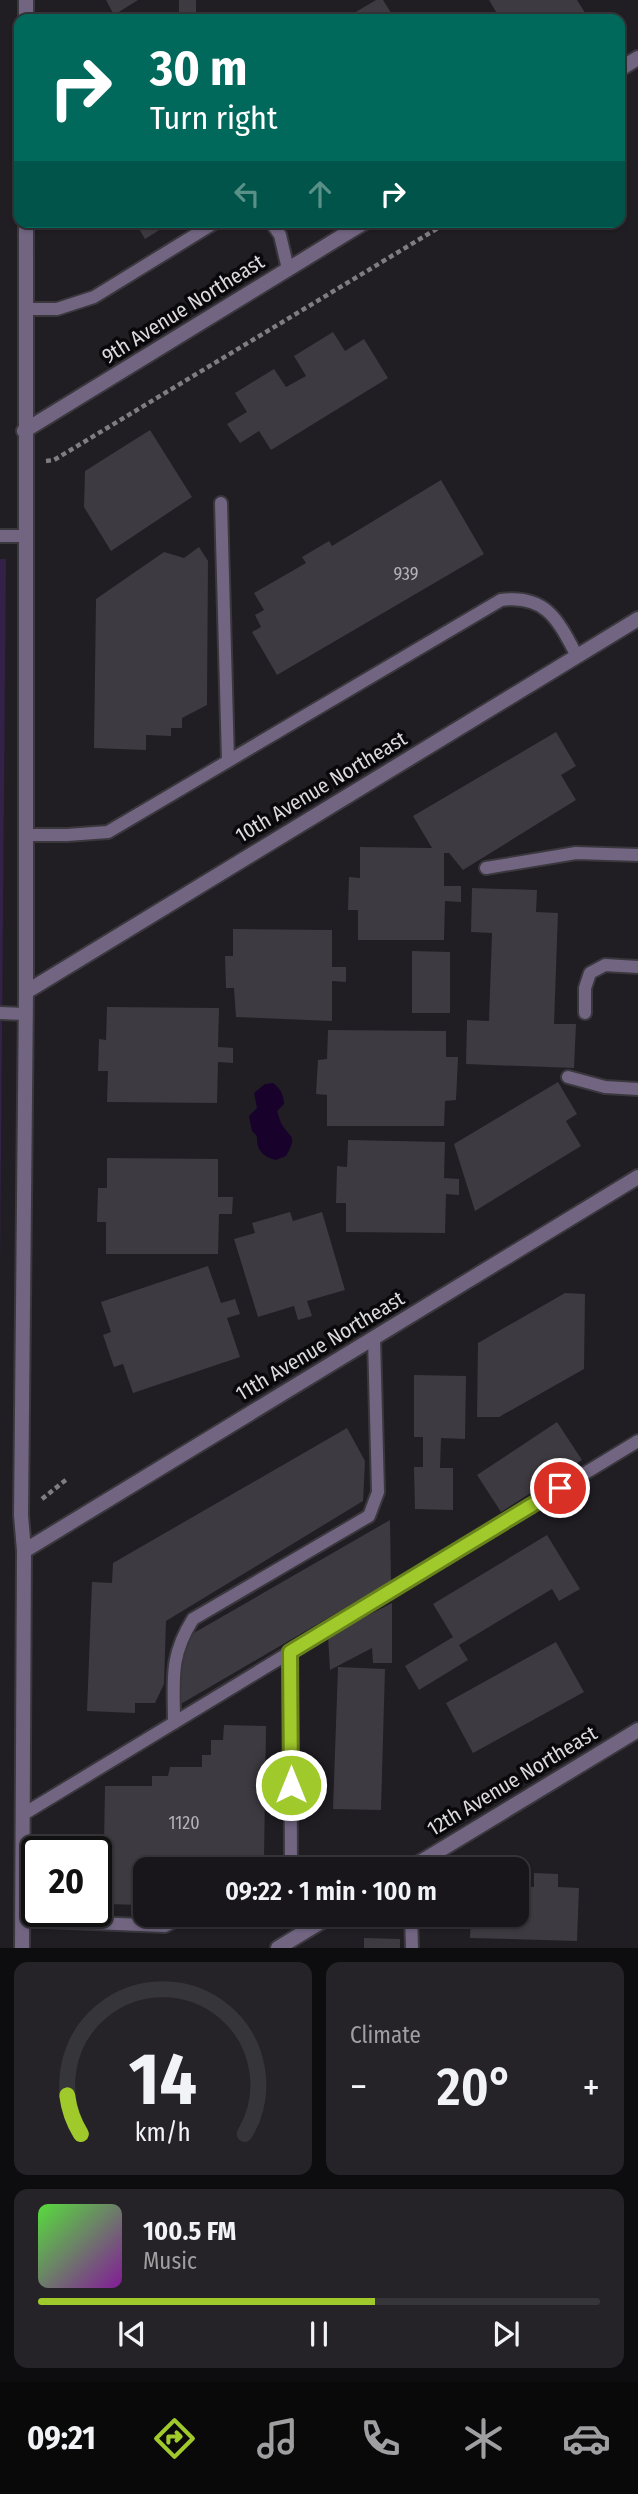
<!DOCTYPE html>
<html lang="en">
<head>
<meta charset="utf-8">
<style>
  :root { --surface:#18161a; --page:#252327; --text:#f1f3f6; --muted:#9f9fa2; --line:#363539; --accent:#a0c92b }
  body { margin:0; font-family:"Fira Sans Condensed",sans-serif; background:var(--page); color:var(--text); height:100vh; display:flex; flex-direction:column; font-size:26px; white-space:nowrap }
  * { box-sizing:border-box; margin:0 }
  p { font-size:23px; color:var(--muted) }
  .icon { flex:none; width:38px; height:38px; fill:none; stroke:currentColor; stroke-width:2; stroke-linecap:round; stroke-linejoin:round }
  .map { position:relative; height:1948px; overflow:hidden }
  .panel { display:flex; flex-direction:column; gap:14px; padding:14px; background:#0d0c0e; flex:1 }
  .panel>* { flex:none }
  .guide { position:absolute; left:14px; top:14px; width:611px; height:214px; border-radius:14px; box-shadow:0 2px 5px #0004,0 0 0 2px var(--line); background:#00695c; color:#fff; overflow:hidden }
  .speed { position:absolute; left:21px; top:1836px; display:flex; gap:14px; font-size:35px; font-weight:700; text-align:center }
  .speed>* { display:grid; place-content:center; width:91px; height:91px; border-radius:50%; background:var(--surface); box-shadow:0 2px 5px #0004,0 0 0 2px var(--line); line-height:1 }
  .speed .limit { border:4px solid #111; border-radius:10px; background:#fff; color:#111 }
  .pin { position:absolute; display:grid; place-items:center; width:60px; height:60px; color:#fff; margin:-30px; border:4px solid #fff; border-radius:50%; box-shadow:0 2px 7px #0007 }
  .me { position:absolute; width:77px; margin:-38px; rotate:0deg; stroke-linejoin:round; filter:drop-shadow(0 0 5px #0008) }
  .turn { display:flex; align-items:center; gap:24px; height:147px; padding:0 21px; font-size:32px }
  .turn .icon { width:91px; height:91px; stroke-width:2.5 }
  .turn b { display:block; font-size:49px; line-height:60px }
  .lanes { display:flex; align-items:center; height:66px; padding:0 21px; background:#0003; justify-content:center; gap:35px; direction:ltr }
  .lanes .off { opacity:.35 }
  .big { font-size:52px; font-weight:600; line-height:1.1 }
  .panel .card { flex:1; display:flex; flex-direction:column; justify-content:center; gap:10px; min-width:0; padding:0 24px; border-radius:14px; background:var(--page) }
  .panel .dial { align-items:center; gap:0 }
  .dial svg { height:182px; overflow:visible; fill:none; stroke:var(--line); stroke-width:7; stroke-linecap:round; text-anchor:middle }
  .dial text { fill:var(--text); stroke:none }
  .song { display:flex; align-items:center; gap:21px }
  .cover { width:84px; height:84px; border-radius:10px; background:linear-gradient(135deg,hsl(110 70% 55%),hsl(290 70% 35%)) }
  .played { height:7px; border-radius:4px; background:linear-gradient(90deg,var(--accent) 60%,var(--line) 60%) }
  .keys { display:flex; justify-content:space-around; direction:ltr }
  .heat { display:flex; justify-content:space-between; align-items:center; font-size:38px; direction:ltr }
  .panel .tiles { flex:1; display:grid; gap:14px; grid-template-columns:1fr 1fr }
  .card:last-child { grid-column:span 2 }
  .trip { position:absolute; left:133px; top:1857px; width:396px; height:70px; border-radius:14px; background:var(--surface); box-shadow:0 2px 5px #0004,0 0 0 2px var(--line); font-weight:600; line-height:70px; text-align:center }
  .tabs { display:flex; height:112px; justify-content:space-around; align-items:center; background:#0a090a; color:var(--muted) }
  .tabs .icon { width:49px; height:49px }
  .tabs .selected { color:var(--accent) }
  .tabs b { font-size:32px; color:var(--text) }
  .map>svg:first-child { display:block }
  .green { fill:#332147 }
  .water { fill:#18022c }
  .building { fill:#3d3a41 }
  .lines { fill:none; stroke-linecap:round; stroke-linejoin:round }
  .service-casing { stroke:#3a373d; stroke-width:16 }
  .minor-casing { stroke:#3a373d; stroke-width:18 }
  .path { stroke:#807d82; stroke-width:4.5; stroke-dasharray:5 3.5; stroke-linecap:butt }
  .service { stroke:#716582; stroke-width:12 }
  .minor { stroke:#716582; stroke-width:14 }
  .route-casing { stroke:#68831c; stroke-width:18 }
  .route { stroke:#a0c92b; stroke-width:12 }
  .labels { text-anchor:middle; stroke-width:7; stroke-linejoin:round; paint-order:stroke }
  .number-label { font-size:18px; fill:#b4b2b7 }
  .street-label { font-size:21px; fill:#dcdade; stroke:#09080b }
</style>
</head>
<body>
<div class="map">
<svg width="638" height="1948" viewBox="0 0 638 1948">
  <rect width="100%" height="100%" fill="#201d23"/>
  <!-- green -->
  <path class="green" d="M0 559H6L0 1269Z"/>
  <!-- water -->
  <path class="water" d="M273 1083C280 1088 284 1095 284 1104L277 1111C279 1115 279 1119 281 1123 289 1138 299 1134 286 1156L276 1160C263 1157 256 1150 257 1136L252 1131 249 1116 257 1108 254 1093 265 1084Z"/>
  <!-- building -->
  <path class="building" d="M106 0H138L114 15Z
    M179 0H196V19H179Z
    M376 0H383L395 19H344Z
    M489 0H577L589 19H494L499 17Z
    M135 222H172L145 239Z
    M333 332 345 351 364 339 388 378 271 450 259 431 240 443 227 424 247 412 235 393 274 369 286 387 306 376 294 356Z
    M150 430 192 497 111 551 84 507 85 471Z
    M441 480 484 554 277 675 252 632 261 627 255 615 264 610 254 593 306 563 302 557 329 541 332 546Z
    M199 547 208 561 207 705 182 718V728H171V736L146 735V750L94 748 96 599 164 552 184 558Z
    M556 732 576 766 561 775 576 800 463 870 449 853H444V886H461V902L445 901 444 940H358V910H348L349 877 360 878V847L432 848 413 816Z
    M472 888 537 890 536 912 558 913 554 1024H576L574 1068 466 1064 467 1020 489 1021 492 933 471 932Z
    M233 929 332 930V967H346V982L332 981V1021L236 1017 234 988H226L225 956H233Z
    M412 951 450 952V1013H412Z
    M107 1007 219 1008 218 1047 233 1048V1063L218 1062 217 1103 107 1102 108 1071H98L99 1039 106 1040Z
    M328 1030 446 1031V1057H458L456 1100 445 1101 444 1126H327V1095L316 1094 318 1060 327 1059Z
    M558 1082 577 1114 566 1121 581 1146 475 1211 454 1144Z
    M348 1140 445 1142 444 1178 459 1179V1195L446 1194 445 1233 346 1232V1203H336L337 1166 347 1167Z
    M107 1158 218 1159V1197H233L232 1214H219L218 1254H106V1222H97L98 1188H107Z
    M290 1212 293 1221 322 1212 345 1290 307 1301 312 1316 298 1320 294 1306 258 1317 234 1239 255 1233 252 1223Z
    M208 1266 221 1303 235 1299 240 1314 227 1318 240 1357 133 1393 123 1364 114 1367 103 1335 111 1332 101 1302Z
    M565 1293 585 1294 584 1369 499 1417H477L478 1343Z
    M414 1375 466 1376 465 1439 441 1438 440 1468H453V1510L415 1509 414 1467H423V1437H414Z
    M557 1422 582 1460 501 1512 477 1475Z
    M347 1428 365 1461 363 1501 166 1621 164 1684 155 1703H135V1713L87 1711 92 1582 112 1583 113 1563Z
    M390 1520 391 1581 179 1705V1653L192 1634Z
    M547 1535 580 1589 559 1601 552 1589 459 1645 468 1660 419 1690 405 1666 453 1637 433 1604Z
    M392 1603V1663H373L372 1648 330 1670 328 1636Z
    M556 1642 584 1692 473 1753 446 1703Z
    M338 1667 385 1669 381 1810 333 1809Z
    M224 1725 266 1726 264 1859H209V1869H145V1905L103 1904 105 1786H152V1776H168L170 1767H202V1755H211V1740H223Z
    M534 1873 558 1874V1887L579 1888 577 1941 470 1938 471 1914H516V1874H519V1886L534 1887Z
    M364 1938 400 1939V1948H364Z"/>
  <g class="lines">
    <defs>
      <path id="service" d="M271 222 280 235 288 269
        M25 309H57L94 297 216 222
        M221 503 228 761
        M0 536H26
        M26 835H67L108 832 501 600C546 594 558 620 577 656
        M486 868 576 853 638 855
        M0 1013 24 1014
        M585 1013V988L590 973 605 965 638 967
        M568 1077 605 1087 638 1089
        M174 1723C174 1680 169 1657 193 1619L369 1516 378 1492 374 1338
        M22 1815 638 1441
        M283 1869 291 1865 290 1652
        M411 1914 412 1948
        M22 1920 165 1926 188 1914"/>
      <path id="minor" d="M26 0V19
        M620 69 638 58
        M24 431 365 222
        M26 992 638 619
        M24 1551 638 1177
        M409 1869 638 1730
        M22 1948 24 1551 21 1515 26 992V222
        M278 1948 334 1914"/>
    </defs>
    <!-- service casing -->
    <use href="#service" class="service-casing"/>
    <!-- minor casing -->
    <use href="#minor" class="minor-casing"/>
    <!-- path -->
    <path class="path" d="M46 461 54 460 69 451 448 222
      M42 1499 67 1479"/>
    <!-- service -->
    <use href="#service" class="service"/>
    <!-- minor -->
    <use href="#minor" class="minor"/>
  </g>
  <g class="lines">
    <defs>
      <path id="route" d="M291 1785 290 1652 560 1488"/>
    </defs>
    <!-- route casing -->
    <use href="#route" class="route-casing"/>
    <!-- route -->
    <use href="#route" class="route"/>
  </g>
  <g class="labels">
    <!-- number labels -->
    <g class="number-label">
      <text x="406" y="580">939</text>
      <text x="184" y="1829">1120</text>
    </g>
    <!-- street labels -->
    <g class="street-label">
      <text transform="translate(183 309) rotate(-32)" y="7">9th Avenue Northeast</text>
      <text transform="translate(321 787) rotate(-31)" y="7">10th Avenue Northeast</text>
      <text transform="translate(320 1346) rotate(-31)" y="7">11th Avenue Northeast</text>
      <text transform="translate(512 1781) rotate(-31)" y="7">12th Avenue Northeast</text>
    </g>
  </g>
</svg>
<div class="speed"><div class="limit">20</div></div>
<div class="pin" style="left:560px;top:1488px;background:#d93025"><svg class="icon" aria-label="arrive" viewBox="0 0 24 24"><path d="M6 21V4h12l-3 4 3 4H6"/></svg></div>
<svg class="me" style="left:291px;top:1785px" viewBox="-20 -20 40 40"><circle r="17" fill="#a0c92b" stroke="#fff" stroke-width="3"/><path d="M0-11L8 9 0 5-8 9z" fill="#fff"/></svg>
<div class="trip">09:22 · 1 min · 100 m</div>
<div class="guide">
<div class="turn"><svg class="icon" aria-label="right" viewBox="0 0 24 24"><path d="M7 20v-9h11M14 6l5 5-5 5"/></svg><div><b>30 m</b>Turn right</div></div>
<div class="lanes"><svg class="icon off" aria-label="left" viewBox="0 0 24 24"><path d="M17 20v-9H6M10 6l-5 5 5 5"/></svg><svg class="icon off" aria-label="ahead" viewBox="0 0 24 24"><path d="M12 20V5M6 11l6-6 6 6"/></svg><svg class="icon" aria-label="right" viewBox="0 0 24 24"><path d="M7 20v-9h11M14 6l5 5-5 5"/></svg></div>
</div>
</div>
<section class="panel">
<div class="tiles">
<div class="card dial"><svg viewBox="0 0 100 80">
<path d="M14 69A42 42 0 1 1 86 69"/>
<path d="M14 69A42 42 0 0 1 8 52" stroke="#a0c92b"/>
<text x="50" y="56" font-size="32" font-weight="700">14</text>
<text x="50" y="72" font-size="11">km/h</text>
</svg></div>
<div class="card"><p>Climate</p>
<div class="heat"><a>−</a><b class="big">20°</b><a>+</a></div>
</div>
<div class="card">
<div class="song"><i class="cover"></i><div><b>100.5 FM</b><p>Music</p></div></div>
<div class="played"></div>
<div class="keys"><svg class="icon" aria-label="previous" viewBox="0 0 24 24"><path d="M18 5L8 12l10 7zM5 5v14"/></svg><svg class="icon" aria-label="pause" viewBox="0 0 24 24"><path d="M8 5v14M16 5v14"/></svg><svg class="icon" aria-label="next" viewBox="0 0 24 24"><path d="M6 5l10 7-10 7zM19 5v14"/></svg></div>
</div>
</div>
</section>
<nav class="tabs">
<b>09:21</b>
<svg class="icon selected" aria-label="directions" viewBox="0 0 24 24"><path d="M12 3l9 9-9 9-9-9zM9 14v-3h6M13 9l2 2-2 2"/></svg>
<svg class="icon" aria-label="music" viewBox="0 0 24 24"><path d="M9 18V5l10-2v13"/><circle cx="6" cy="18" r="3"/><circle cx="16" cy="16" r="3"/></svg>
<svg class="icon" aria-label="phone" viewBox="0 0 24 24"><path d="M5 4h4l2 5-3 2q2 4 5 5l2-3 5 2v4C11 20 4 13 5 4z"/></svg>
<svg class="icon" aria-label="climate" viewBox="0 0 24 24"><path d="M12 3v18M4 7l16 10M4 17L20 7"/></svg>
<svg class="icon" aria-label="car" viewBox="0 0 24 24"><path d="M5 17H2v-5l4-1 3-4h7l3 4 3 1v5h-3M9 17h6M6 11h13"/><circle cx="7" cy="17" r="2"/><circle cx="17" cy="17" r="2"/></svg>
</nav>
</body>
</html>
